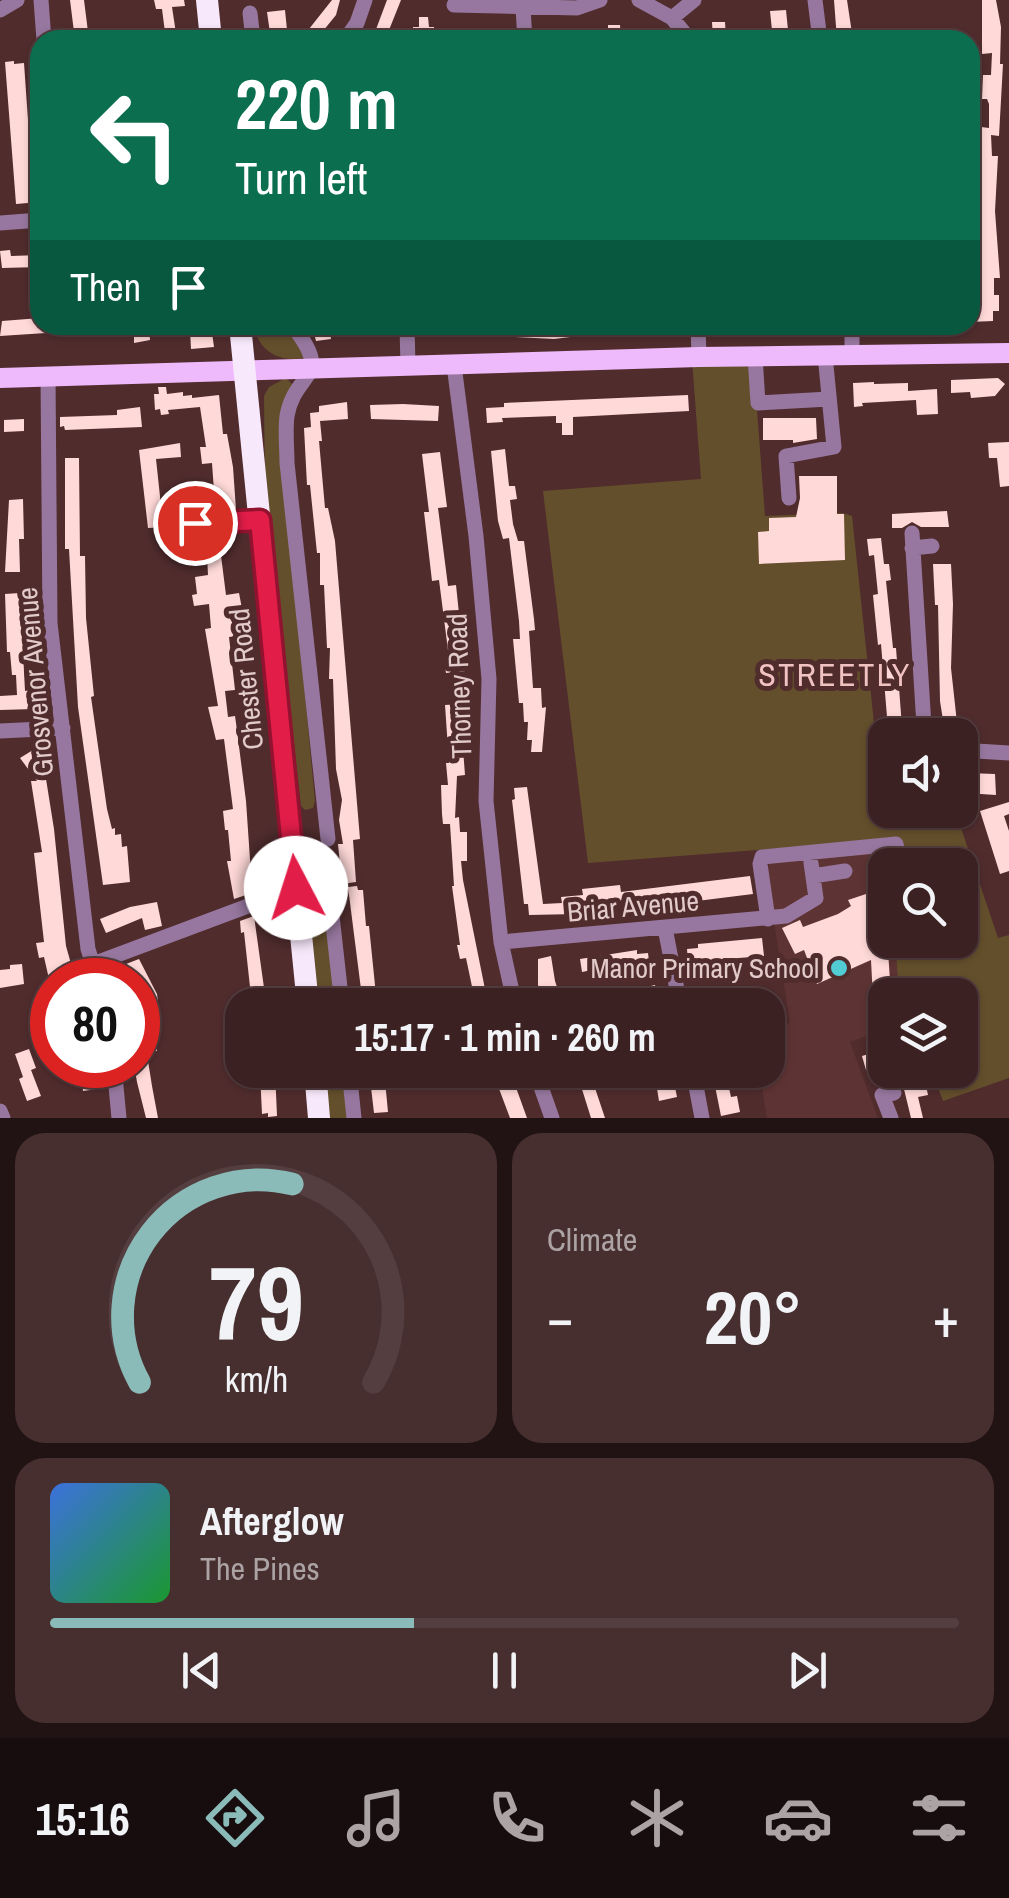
<!DOCTYPE html>
<html lang="en">
<head>
<meta charset="utf-8">
<style>
  :root { --surface:#3c2122; --page:#472e2f; --text:#f1f3f6; --muted:#aca3a5; --line:#553e40; --accent:#8bbbb9 }
  body { margin:0; font-family:"Archivo Narrow",sans-serif; background:var(--page); color:var(--text); height:100vh; display:flex; flex-direction:column; font-size:38px; white-space:nowrap }
  * { box-sizing:border-box; margin:0 }
  p { font-size:32px; color:var(--muted) }
  .icon { flex:none; width:55px; height:55px; fill:none; stroke:currentColor; stroke-width:2; stroke-linecap:round; stroke-linejoin:round }
  .map { position:relative; height:1118px; overflow:hidden }
  .sheet { display:flex; flex-direction:column; gap:15px; padding:15px; background:#211213; flex:1 }
  .sheet>* { flex:none }
  .banner { position:absolute; left:30px; top:30px; width:950px; height:305px; border-radius:30px; box-shadow:0 2px 8px #0004,0 0 0 2px var(--line); background:#0b6e4f; color:#fff; overflow:hidden }
  .fabs { position:absolute; left:868px; top:718px; display:grid; gap:20px }
  .fabs a { display:grid; place-items:center; width:110px; height:110px; border-radius:20px; background:var(--surface); box-shadow:0 2px 8px #0004,0 0 0 2px var(--line); font-size:50px }
  .speed { position:absolute; left:30px; top:958px; display:flex; gap:20px; font-size:50px; font-weight:700; text-align:center }
  .speed>* { display:grid; place-content:center; width:130px; height:130px; border-radius:50%; background:var(--surface); box-shadow:0 2px 8px #0004,0 0 0 2px var(--line); line-height:1 }
  .speed .limit { border:15px solid #d22; background:#fff; color:#111 }
  .pin { position:absolute; display:grid; place-items:center; width:85px; height:85px; color:#fff; margin:-42px; border:5px solid #fff; border-radius:50%; box-shadow:0 2px 10px #0007 }
  .me { position:absolute; width:110px; margin:-55px; rotate:355deg; stroke-linejoin:round; filter:drop-shadow(0 0 8px #0008) }
  .turn { display:flex; align-items:center; gap:35px; height:210px; padding:0 40px; font-size:45px }
  .turn .icon { width:130px; height:130px; stroke-width:2.5 }
  .turn b { display:block; font-size:70px; line-height:85px }
  .then { display:flex; align-items:center; height:95px; padding:0 40px; background:#0003; gap:20px; font-size:38px }
  .big { font-size:75px; font-weight:700; line-height:1.1 }
  .sheet .widget { flex:1; display:flex; flex-direction:column; justify-content:center; gap:15px; min-width:0; padding:0 35px; border-radius:30px; background:var(--page) }
  .sheet .dial { align-items:center; gap:0 }
  .dial svg { height:260px; overflow:visible; fill:none; stroke:var(--line); stroke-width:7; stroke-linecap:round; text-anchor:middle }
  .dial text { fill:var(--text); stroke:none }
  .song { display:flex; align-items:center; gap:30px }
  .cover { width:120px; height:120px; border-radius:15px; background:linear-gradient(135deg,hsl(220 70% 55%),hsl(130 70% 35%)) }
  .played { height:10px; border-radius:5px; background:linear-gradient(90deg,var(--accent) 40%,var(--line) 40%) }
  .keys { display:flex; justify-content:space-around; direction:ltr }
  .heat { display:flex; justify-content:space-between; align-items:center; font-size:55px; direction:ltr }
  .sheet .tiles { flex:1; display:grid; gap:15px; grid-template-columns:1fr 1fr }
  .widget:last-child { grid-column:span 2 }
  .trip { position:absolute; left:225px; top:988px; width:560px; height:100px; border-radius:30px; background:var(--surface); box-shadow:0 2px 8px #0004,0 0 0 2px var(--line); font-weight:700; line-height:100px; text-align:center }
  .dock { display:flex; height:160px; justify-content:space-around; align-items:center; background:#180d0e; color:var(--muted) }
  .dock .icon { width:70px; height:70px }
  .dock .on { color:var(--accent) }
  .dock b { font-size:45px; color:var(--text) }
  .map>svg:first-child { display:block }
  .built { fill:#5e3333 }
  .green { fill:#644f2c }
  .building { fill:#ffd9d8 }
  .lines { fill:none; stroke-linecap:round; stroke-linejoin:round }
  .minor { stroke:#97779f; stroke-width:15 }
  .major { stroke:#efbafc; stroke-width:20 }
  .highway { stroke:#f8e8fb; stroke-width:22 }
  .route-casing { stroke:#92132f; stroke-width:25 }
  .route { stroke:#e11d48; stroke-width:18 }
  .poi-dot { fill:#51ccd3; stroke:#502c2d; stroke-width:4 }
  .labels { text-anchor:middle; stroke-width:10; stroke-linejoin:round; paint-order:stroke }
  .street-label { font-size:28px; fill:#e2cbca; stroke:#502c2d }
  .poi-label { font-size:28px; fill:#e2cbca; stroke:#502c2d; text-anchor:end }
  .quarter-label { font-size:32px; letter-spacing:2.5px; fill:#f0c2c1; stroke:#502c2d }
</style>
</head>
<body>
<div class="map">
<svg width="1009" height="1118" viewBox="0 0 1009 1118">
  <rect width="100%" height="100%" fill="#502c2d"/>
  <!-- built -->
  <path class="built" d="M888 848 885 940H895L899 995H885V1029L850 1042 878 1118H767L759 1070H768V1029L790 1023 766 871 770 862Z"/>
  <!-- green -->
  <path class="green" d="M253 325H281L296 338 305 358C278 363 259 351 253 325Z
    M753 357 765 516 843 513 852 516 884 817 915 810H955L998 938 1009 935V1078L943 1101 932 1072 911 1075 910 1070H960V995H899L895 940H960V865H889L886 840 588 863 543 491 701 479 692 360Z
    M286 378 294 386 281 445 315 801 313 808 305 810 301 806 265 491 264 396 269 387Z
    M315 912 326 913 336 1005H317L309 921Z
    M324 1070H343L349 1118H329Z"/>
  <!-- building -->
  <path class="building" d="M70 0H84L89 40H75Z
    M154 0H184L185 6 172 7 177 40H166L162 9H156Z
    M332 0H340L336 15 319 36 309 29Z
    M387 0H401L385 40H372Z
    M834 0H847L853 40H837Z
    M982 0H996L1001 27 1000 64H1003L999 136 991 135 992 156H998L995 211 1000 278H994V295H999V311H993V321L970 322V285H974L975 261H977L975 247 979 234 982 152 970 149V140L980 141 981 127 989 128V104L987 99H982L983 75H991L992 53 982 54Z
    M285 10 288 40H271L267 12Z
    M786 10 789 40H773L770 11Z
    M419 17H428L429 27H434L435 40H413V27H419Z
    M712 22H725L726 38 713 39Z
    M608 25H620L621 40H576V30L608 28Z
    M14 61V64L24 63 32 177 28 203 16 204 5 62Z
    M10 250 11 256 40 255V267L2 268 0 251Z
    M40 318V325H46V333L0 336 2 321Z
    M94 325H128V333H94Z
    M195 325H211L214 347 191 349 190 330 195 329Z
    M312 325H329L331 339 316 341Z
    M515 325H603V333L554 339 515 337Z
    M149 328 150 340 134 343V329Z
    M998 378 1005 384 995 396 971 398 970 392 951 393V380Z
    M874 382V384L908 383V391L937 389 938 414 917 415 916 400 862 403 863 406 854 407 853 383Z
    M158 387H166L167 394 183 392V396L192 395V398L219 395 223 434H227L233 467 236 510 207 508 205 492 214 491 212 463 202 464 200 447H206L200 407 168 410 169 414 161 415 160 409 155 410 154 394H159Z
    M688 395 689 411 573 417V435H562V423H556V416L502 418 503 422 487 423 486 408 504 407V403Z
    M347 402 348 419 320 421 322 441H319L325 508H328L335 541 360 839 353 840 356 882 342 884 338 844H343L339 820 342 800 336 769 333 679H329L330 648H327L324 585H320V553H317L310 485H307L304 428 311 427 310 413 319 412V406Z
    M403 404 439 406 438 421 371 419 370 405Z
    M140 407 142 427 65 430 64 426 60 427V417L117 415V410Z
    M763 418H816L817 439 793 443V440H763Z
    M24 419V431L4 432V420Z
    M1009 442V486L1000 487 997 458H989L988 443Z
    M180 443 181 457 156 459 162 515 187 512 185 526 148 528 139 450Z
    M505 449 509 486H515L517 499 510 500 513 524 518 541H524L534 619 535 630 529 631 533 688H541L542 708 546 707 542 752H531L532 740H527L528 722H524L523 703H519L513 639H520L519 621 509 538 503 539 498 521 491 451Z
    M440 452 447 507 438 508 448 586 456 585 465 671 446 673 444 659 449 658 439 580 432 581 424 512H429L422 454Z
    M65 458H79L80 556H85L86 618 94 696 91 697 107 809 112 829 115 828V835L121 834 122 847 127 846 130 882 103 885 78 707 69 549H65Z
    M799 476H837V514H844L845 560 759 564 758 532 769 531V518L796 517 800 498Z
    M23 499 24 539H19L20 572H5L9 500Z
    M947 511 949 527H921L912 522 902 528H892V514Z
    M226 533V539L219 540 226 595 239 593 243 614 235 615 237 636 229 637 235 690 225 691 228 717 235 716 236 723 246 801 251 874H247L252 893 234 899 227 861H231L228 830H225L223 811 233 809 224 739 216 740 208 707 218 706 205 629 211 628 209 604 194 606 192 595 197 594 195 577 208 575 206 534Z
    M881 538 884 564H889L891 580 886 581 893 648H896L902 727 888 729 881 644 878 645 873 595 878 594 874 555 869 556 867 539Z
    M933 564H951L953 604 951 668 958 732 945 733 940 701 938 605H935Z
    M20 593 25 691 31 690 34 709 0 710V696L17 695 16 675H12L10 652H7L5 594Z
    M460 704 462 729 458 730 459 749H463L465 775 457 776 455 818 459 817 460 832H467V861H461L463 880 486 994 474 996 466 958 460 959 457 945H460L452 886H454L450 824H443L442 814 441 785H448L446 763H449L445 705Z
    M33 750 46 779 54 829 66 946 75 978 68 980 49 979 44 957 39 958 36 943 44 942 34 853 42 852 31 781H37L20 758Z
    M968 773 995 774 996 795 965 793Z
    M527 787 543 904 562 903 561 897 583 895 582 889 620 885 621 892 750 876 753 894 625 910 624 903 576 908 577 914 529 915 528 904H524L512 800 515 799 514 788Z
    M1009 802V814L1004 816 1009 831V871L1000 874 980 811Z
    M357 886 358 890H363L366 926H369L377 1005H363L348 887Z
    M968 890 975 910 960 915V893Z
    M875 891 882 918 871 922 878 940 885 937 891 950 888 951 891 995 873 999 871 960 817 984 804 950 795 954 782 928 800 920 803 927 838 914 851 906 848 900Z
    M157 902 162 926 145 930 142 918 106 933 100 919 130 907Z
    M254 916 265 995 251 996 244 932 241 933 240 921Z
    M762 938 764 956 688 962 687 949 698 948V944Z
    M637 950V954L648 953 650 970 642 971 641 966 600 970V974L592 975V970L582 972 580 959Z
    M551 956 555 981 563 1005H544L538 985V959Z
    M139 959 157 994 161 1025 147 1027 138 980 132 979 126 964Z
    M22 964 24 984 0 988V970L10 969V965Z
    M655 985 657 995 650 996 652 1005H641L638 989Z
    M711 988 715 1005H699L696 992Z
    M154 1031 157 1051 143 1053 140 1033Z
    M29 1049 36 1068 31 1070 41 1096 27 1101 19 1079 23 1077 15 1054Z
    M885 1049V1065L866 1070 862 1056Z
    M148 1061 152 1086 158 1118H146L137 1082 134 1065Z
    M94 1066 97 1089 83 1091 81 1068Z
    M275 1070 277 1116 268 1117V1113L262 1114 260 1072Z
    M369 1070H384L388 1112 374 1113Z
    M492 1070H506L511 1083 514 1082 527 1118H510Z
    M576 1070H589L605 1118H591Z
    M654 1070H665L669 1088 675 1087 677 1097 659 1101Z
    M716 1070H725L731 1097 737 1096 740 1112 721 1116 715 1086 719 1085Z
    M925 1081 928 1095 918 1097 923 1118H911L903 1085Z"/>
  <g class="lines">
    <!-- minor -->
    <path class="minor" d="M41 0 44 40
      M639 0 672 18 690 40
      M815 0 820 40
      M454 5 577 8 600 0
      M523 8 525 40
      M0 10 17 0
      M250 13 253 40
      M672 18 694 0
      M345 40 357 23 365 0
      M0 223 40 220
      M292 325C335 379 295 370 287 416 285 431 287 448 287 463L328 839
      M407 325 408 367
      M698 325 699 357
      M852 325V355
      M755 356 758 403 829 399
      M454 365 476 536 489 679 486 801 501 942 515 1005
      M48 376 50 623 88 949 98 980
      M789 498 786 456 834 447 825 355
      M195 523 260 520
      M912 533 924 726 930 735
      M912 548 932 546
      M0 731 63 728
      M960 750 1009 753
      M813 876 845 871
      M329 889 342 1005
      M768 919 760 864 762 857 896 844 901 865
      M665 928 680 1005
      M501 942 786 916 816 898 811 863
      M93 964 296 888
      M114 1065 119 1118
      M349 1070 354 1118
      M535 1070 552 1118
      M693 1070 702 1118
      M0 1111 3 1118
      M891 1118 882 1095 894 1093"/>
    <!-- major -->
    <path class="major" d="M0 378 699 357 1009 353"/>
    <!-- highway -->
    <path class="highway" d="M207 0 211 40
      M240 325 308 1005
      M315 1070 319 1118"/>
  </g>
  <g class="lines">
    <defs>
      <path id="route" d="M195 523 260 520 296 888"/>
    </defs>
    <!-- route casing -->
    <use href="#route" class="route-casing"/>
    <!-- route -->
    <use href="#route" class="route"/>
  </g>
  <!-- markers -->
  <circle class="poi-dot" cx="839" cy="968" r="10"/>
  <g class="labels">
    <!-- street labels -->
    <g class="street-label">
      <text transform="translate(246 679) rotate(-96)" y="10">Chester Road</text>
      <text transform="translate(35 682) rotate(-95)" y="10">Grosvenor Avenue</text>
      <text transform="translate(459 686) rotate(-92)" y="10">Thorney Road</text>
      <text transform="translate(633 906) rotate(-5)" y="10">Briar Avenue</text>
    </g>
    <!-- poi labels -->
    <g class="poi-label">
      <text x="819" y="978">Manor Primary School</text>
    </g>
    <!-- quarter labels -->
    <g class="quarter-label">
      <text x="835" y="686">STREETLY</text>
    </g>
  </g>
</svg>
<div class="fabs">
<a><svg class="icon" aria-label="sound" viewBox="0 0 24 24"><path d="M4 9h4l5-4v14l-5-4H4zM17 9q2 3 0 6"/></svg></a>
<a><svg class="icon" aria-label="search" viewBox="0 0 24 24"><circle cx="10" cy="10" r="6"/><path d="M15 15l6 6"/></svg></a>
<a><svg class="icon" aria-label="layers" viewBox="0 0 24 24"><path d="M12 4l9 5-9 5-9-5zM3 14l9 5 9-5"/></svg></a>
</div>
<div class="speed"><div class="limit">80</div></div>
<div class="pin" style="left:195px;top:523px;background:#d93025"><svg class="icon" aria-label="arrive" viewBox="0 0 24 24"><path d="M6 21V4h12l-3 4 3 4H6"/></svg></div>
<svg class="me" style="left:296px;top:888px" viewBox="-20 -20 40 40"><circle r="19" fill="#fff"/><path d="M0-13L10 11 0 6-10 11z" fill="#e11d48"/></svg>
<div class="trip">15:17 · 1 min · 260 m</div>
<div class="banner">
<div class="turn"><svg class="icon" aria-label="left" viewBox="0 0 24 24"><path d="M17 20v-9H6M10 6l-5 5 5 5"/></svg><div><b>220 m</b>Turn left</div></div>
<div class="then">Then<svg class="icon" aria-label="arrive" viewBox="0 0 24 24"><path d="M6 21V4h12l-3 4 3 4H6"/></svg></div>
</div>
</div>
<section class="sheet">
<div class="tiles">
<div class="widget dial"><svg viewBox="0 0 100 80">
<path d="M14 69A42 42 0 1 1 86 69"/>
<path d="M14 69A42 42 0 0 1 61 8" stroke="#8bbbb9"/>
<text x="50" y="56" font-size="32" font-weight="700">79</text>
<text x="50" y="72" font-size="11">km/h</text>
</svg></div>
<div class="widget"><p>Climate</p>
<div class="heat"><a>−</a><b class="big">20°</b><a>+</a></div>
</div>
<div class="widget">
<div class="song"><i class="cover"></i><div><b>Afterglow</b><p>The Pines</p></div></div>
<div class="played"></div>
<div class="keys"><svg class="icon" aria-label="previous" viewBox="0 0 24 24"><path d="M18 5L8 12l10 7zM5 5v14"/></svg><svg class="icon" aria-label="pause" viewBox="0 0 24 24"><path d="M8 5v14M16 5v14"/></svg><svg class="icon" aria-label="next" viewBox="0 0 24 24"><path d="M6 5l10 7-10 7zM19 5v14"/></svg></div>
</div>
</div>
</section>
<nav class="dock">
<b>15:16</b>
<svg class="icon on" aria-label="directions" viewBox="0 0 24 24"><path d="M12 3l9 9-9 9-9-9zM9 14v-3h6M13 9l2 2-2 2"/></svg>
<svg class="icon" aria-label="music" viewBox="0 0 24 24"><path d="M9 18V5l10-2v13"/><circle cx="6" cy="18" r="3"/><circle cx="16" cy="16" r="3"/></svg>
<svg class="icon" aria-label="phone" viewBox="0 0 24 24"><path d="M5 4h4l2 5-3 2q2 4 5 5l2-3 5 2v4C11 20 4 13 5 4z"/></svg>
<svg class="icon" aria-label="climate" viewBox="0 0 24 24"><path d="M12 3v18M4 7l16 10M4 17L20 7"/></svg>
<svg class="icon" aria-label="car" viewBox="0 0 24 24"><path d="M5 17H2v-5l4-1 3-4h7l3 4 3 1v5h-3M9 17h6M6 11h13"/><circle cx="7" cy="17" r="2"/><circle cx="17" cy="17" r="2"/></svg>
<svg class="icon" aria-label="filters" viewBox="0 0 24 24"><path d="M4 7h16M4 17h16"/><circle cx="9" cy="7" r="2"/><circle cx="15" cy="17" r="2"/></svg>
</nav>
</body>
</html>
